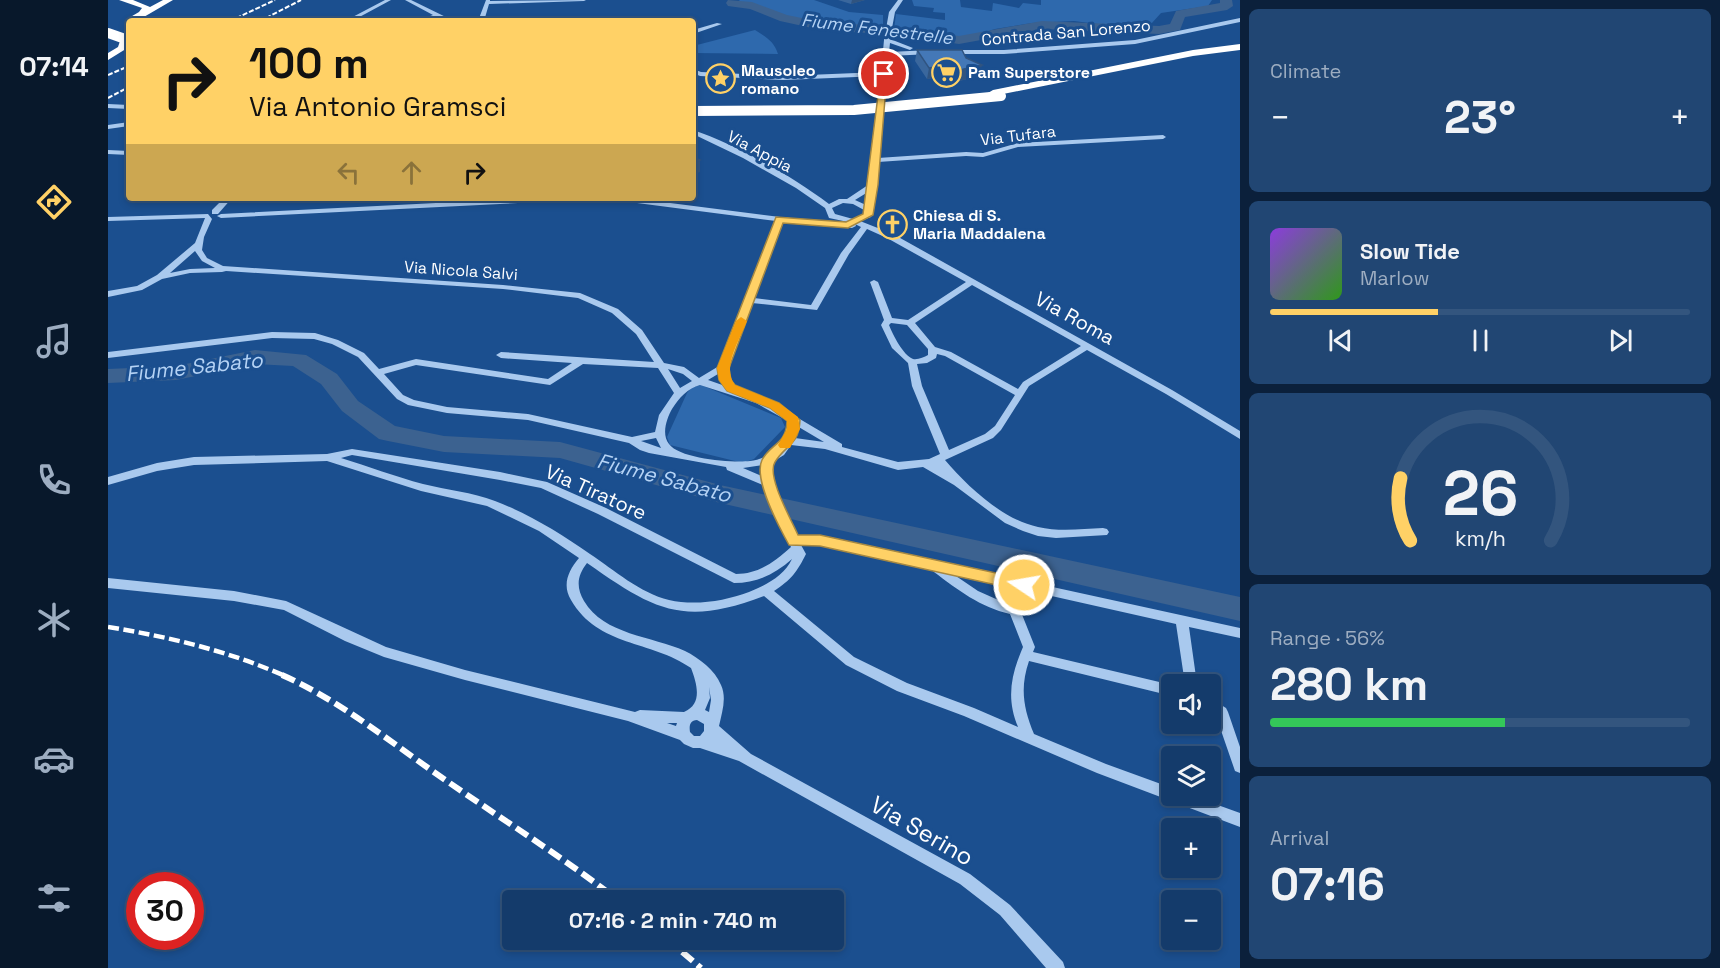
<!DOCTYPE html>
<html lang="en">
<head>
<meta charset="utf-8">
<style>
  :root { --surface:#143b6b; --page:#214673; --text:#f1f3f6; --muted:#9dadc1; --line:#33557e; --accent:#ffd166 }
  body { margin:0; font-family:"Space Grotesk",sans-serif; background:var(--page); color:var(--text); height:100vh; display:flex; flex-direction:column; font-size:22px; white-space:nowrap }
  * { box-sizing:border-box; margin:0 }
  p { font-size:20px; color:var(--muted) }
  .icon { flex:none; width:33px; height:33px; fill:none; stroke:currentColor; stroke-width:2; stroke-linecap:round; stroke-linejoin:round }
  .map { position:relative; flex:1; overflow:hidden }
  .sheet { display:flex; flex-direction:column; gap:9px; padding:9px; background:#0b203b; width:480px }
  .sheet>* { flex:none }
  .guide { position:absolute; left:18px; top:18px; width:570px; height:183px; border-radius:6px; box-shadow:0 3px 9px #0003,0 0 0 2px var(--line); background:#ffd166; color:#111; overflow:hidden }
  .fabs { position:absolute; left:1053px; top:674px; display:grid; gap:12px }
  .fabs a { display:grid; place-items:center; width:60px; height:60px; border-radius:6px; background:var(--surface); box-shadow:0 3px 9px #0003,0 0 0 2px var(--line); font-size:30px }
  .speed { position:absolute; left:18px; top:872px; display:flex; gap:12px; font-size:30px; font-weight:700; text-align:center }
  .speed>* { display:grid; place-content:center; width:78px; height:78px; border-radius:50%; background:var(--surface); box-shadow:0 3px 9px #0003,0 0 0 2px var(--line); line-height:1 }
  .speed .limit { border:9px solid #d22; background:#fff; color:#111 }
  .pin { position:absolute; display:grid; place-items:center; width:51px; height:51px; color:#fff; margin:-26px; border:3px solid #fff; border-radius:50%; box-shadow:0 2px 6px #0007 }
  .me { position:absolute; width:66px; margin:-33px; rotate:282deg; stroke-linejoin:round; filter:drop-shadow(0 0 4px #0008) }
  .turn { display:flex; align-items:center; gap:21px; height:126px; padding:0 24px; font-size:27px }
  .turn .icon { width:78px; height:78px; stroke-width:2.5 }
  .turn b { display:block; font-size:42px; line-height:51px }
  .lanes { display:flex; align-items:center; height:57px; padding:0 24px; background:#0003; justify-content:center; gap:30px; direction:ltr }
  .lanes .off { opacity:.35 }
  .big { font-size:45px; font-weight:700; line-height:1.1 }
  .sheet .card { flex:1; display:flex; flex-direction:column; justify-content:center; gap:9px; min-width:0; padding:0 21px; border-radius:9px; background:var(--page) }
  .sheet .dial { align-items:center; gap:0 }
  .dial svg { height:156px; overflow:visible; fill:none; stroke:var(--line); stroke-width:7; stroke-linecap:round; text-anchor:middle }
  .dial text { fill:var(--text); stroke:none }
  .song { display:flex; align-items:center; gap:18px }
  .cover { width:72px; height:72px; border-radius:9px; background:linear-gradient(135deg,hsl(270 70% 55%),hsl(110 70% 35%)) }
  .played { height:6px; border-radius:3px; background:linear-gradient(90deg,var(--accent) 40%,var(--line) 40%) }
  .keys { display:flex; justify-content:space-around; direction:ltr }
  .heat { display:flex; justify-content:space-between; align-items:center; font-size:33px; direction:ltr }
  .charge { height:9px; border-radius:4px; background:linear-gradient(90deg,#34c759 56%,var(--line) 0) }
  .trip { position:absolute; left:394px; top:890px; width:342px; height:60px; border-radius:6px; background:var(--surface); box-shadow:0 3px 9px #0003,0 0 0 2px var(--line); font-weight:700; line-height:60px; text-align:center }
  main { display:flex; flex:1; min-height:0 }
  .dock { display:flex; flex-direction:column; width:108px; justify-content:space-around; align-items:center; background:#08182b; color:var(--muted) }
  .dock .icon { width:42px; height:42px }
  .dock .current { color:var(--accent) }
  .dock b { font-size:27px; color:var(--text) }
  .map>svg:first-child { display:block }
  .green { fill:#2e69ad }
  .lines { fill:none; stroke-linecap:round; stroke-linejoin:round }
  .river { fill:#3c6290; fill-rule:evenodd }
  .minor { fill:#a9c9ee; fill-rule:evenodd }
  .highway { fill:#fff; fill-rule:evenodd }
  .rail-far2 { stroke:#fff; stroke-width:2; stroke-dasharray:5 2; stroke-linecap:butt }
  .rail-far1 { stroke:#fff; stroke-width:4.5; stroke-dasharray:11 4.5; stroke-linecap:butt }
  .rail { stroke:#fff; stroke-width:6; stroke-dasharray:14 6; stroke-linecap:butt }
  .highway-bridge { stroke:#fff; stroke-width:10 }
  .wall { fill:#3a679d }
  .shaded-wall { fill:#305480 }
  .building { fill:#4478b7; stroke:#305480; stroke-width:1.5 }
  .route { fill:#ffd166; stroke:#a68842; stroke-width:1.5 }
  .slow { fill:#f59e0b }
  .labels { text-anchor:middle; stroke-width:6; stroke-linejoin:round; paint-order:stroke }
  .far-street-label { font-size:16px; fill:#fff; stroke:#1b4f8f }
  .far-poi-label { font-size:16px; font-weight:bold; fill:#fff; stroke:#1b4f8f; text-anchor:start }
  .far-water-label { font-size:18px; font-style:italic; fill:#b5d3f5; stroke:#1b4f8f }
  .street-label { font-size:20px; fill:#fff; stroke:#1b4f8f }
  .water-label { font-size:21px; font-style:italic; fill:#b5d3f5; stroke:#1b4f8f }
  .near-street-label { font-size:24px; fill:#fff; stroke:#1b4f8f }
</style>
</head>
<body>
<main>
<nav class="dock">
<b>07:14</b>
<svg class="icon current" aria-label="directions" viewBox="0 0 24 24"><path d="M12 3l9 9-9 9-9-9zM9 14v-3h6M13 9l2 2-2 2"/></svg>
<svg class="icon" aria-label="music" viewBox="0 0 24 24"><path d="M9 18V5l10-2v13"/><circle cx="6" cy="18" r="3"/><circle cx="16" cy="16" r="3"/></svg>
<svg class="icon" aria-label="phone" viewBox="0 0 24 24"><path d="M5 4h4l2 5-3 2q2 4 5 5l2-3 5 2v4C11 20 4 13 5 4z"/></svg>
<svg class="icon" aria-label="climate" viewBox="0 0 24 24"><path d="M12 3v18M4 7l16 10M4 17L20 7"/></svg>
<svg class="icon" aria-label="car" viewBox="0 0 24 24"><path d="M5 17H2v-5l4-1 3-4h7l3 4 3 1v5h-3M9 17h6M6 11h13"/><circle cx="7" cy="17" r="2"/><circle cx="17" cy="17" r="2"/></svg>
<svg class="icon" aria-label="filters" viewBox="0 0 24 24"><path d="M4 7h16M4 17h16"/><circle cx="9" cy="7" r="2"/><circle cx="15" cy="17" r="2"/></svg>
</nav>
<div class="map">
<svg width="1132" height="968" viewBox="0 0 1132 968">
  <rect width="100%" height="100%" fill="#1b4f8f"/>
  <!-- green -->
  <path class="green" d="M632 0H706L741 12 775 15V29C744 27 713 25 682 18 664 14 648 5 629 2Z
    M804 0H852L853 7 884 11 885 3 911 8 915 3 933 5V0H1104L1100 6 1053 13 1043 24 1005 26 966 21 924 23 887 29 857 38 786 29 788 14 837 20V13L825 12 826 8 806 6Z
    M647 30C658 37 666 41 670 54L585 53V46Z
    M593 385 673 418 677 427 646 459 635 463 562 445 559 437 579 393 584 387Z"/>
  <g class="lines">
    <!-- river -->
    <path class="river" d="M620 0 644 2 679 15 713 22 790 27 851 36 934 21 1051 26 1062 24 1068 11 1112 3V0H1124L1125 6 1119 10 1077 17 1072 30 1051 34 934 29 851 44 790 35 713 30 672 21 642 9 620 6 618 3Z
      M147 350 198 355 229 374 250 401 287 426 336 436 452 442 612 485 1132 597V621L612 503 452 458 336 452 280 441 271 439 234 411 213 384 185 366 147 364 68 380 0 383V369L68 366Z"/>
    <!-- minor -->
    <path class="minor" d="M277 0H283L244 21H237Z
      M297 0H303L346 21H339L330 17 316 21H308L325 15Z
      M378 0H382V1L478 0 476 1 381 4 376 21H370Z
      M790 0H795L787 12 782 39 805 48 802 50 782 43 781 52 823 50 826 52 823 54 781 56 770 158 858 152 875 153 910 143 1055 135 1058 137 1055 139 910 147 875 157 858 156 770 162 765 212 763 217 752 221 785 234 1064 390 1132 431V439L1058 394 979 350 921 386 893 430 885 438 837 460C859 486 895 520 930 527 951 532 974 529 995 528L999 529 1001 532 999 535 948 538 930 536 915 531 897 523 846 485 815 467 790 470 717 449 683 445 676 455 666 461C663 488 677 513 689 537L712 536 1132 628V638L1081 627 1089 684H1077L1068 624 903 587 927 647 925 652 1064 685V696L921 661C912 687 915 708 926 734L998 764 1064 788V795H1082L1132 813V827L989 773 856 716 789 691 738 665 656 596C575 627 546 610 479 563 469 576 468 587 476 601 496 635 544 636 577 651 591 658 607 670 613 685 619 698 614 712 611 726L643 754 862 874 902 905 955 962 957 968H938L892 915 852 884 631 761 592 748H585L576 744 572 740 520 721 357 680 276 657 237 641 176 610 126 601 0 588V578L126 591 178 601 278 647 357 670 527 712 532 710 576 712C595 704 589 684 583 668 543 640 490 647 463 600 454 585 460 571 471 558L431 531 379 506 313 491 219 461 86 465 49 471 0 485V477L49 463 86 457 219 454 244 449 392 472 439 482 498 508 628 574C651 574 666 562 683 547L664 507 657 486 619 470 618 467 541 453 532 450 521 443 420 420 339 413 300 405 289 399 250 357 224 344 206 339 164 338 0 358V352L164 332 207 333 230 340 256 353 271 369 308 359 440 379 464 363 393 358 388 355 393 352 546 362 528 334 504 313 470 298 395 289 118 271 114 272 82 273 54 279 34 290 0 297V291L29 286 49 275 87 243 97 218 0 221V217L100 214 104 219 96 237 94 250 99 258 115 266 395 285 472 293 510 309 534 330 556 363 576 367 591 378 611 366 668 221 506 200 502 198H523L672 217 738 223 740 222 721 218 717 208 688 188 635 158 585 134V130C629 145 684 176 721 204L731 199H739L760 185 773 76 675 80 592 76 585 73V69L593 72 675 76 773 72 776 40 781 12ZM760 192 758 205 747 200ZM735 203 745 204 756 210V214L745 219 727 214 724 208ZM675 222 744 228 748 226 747 224 753 227 733 253 703 305 646 298ZM759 229 779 238 858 282 800 320 784 318 770 282 766 280 762 282 776 320 773 325 784 348 800 363 804 386 832 454 821 459 790 462 734 447V444L663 402 600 380 620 368 644 303 709 310 741 254ZM87 251 94 261 107 268 82 269 62 273ZM864 285 973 346 915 382 910 389 843 352 827 347 807 323ZM783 323 799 325 820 349V355C816 357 810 360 805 359 795 355 785 335 781 325ZM829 354 837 356 907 395 887 426 877 434 841 450 814 386 809 364 819 363 828 358ZM475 364 550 368 566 393 551 415 547 432 524 437 420 414 339 407 306 400 295 395 276 374 308 365 442 385ZM560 369 575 374 584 381 572 388ZM592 385 648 403 680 421C678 432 677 443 668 451 660 456 651 460 642 461 624 463 572 459 561 444 553 434 559 418 564 409 571 398 580 388 592 385ZM689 426 716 442 687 438ZM548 438 553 448 533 441ZM244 455 392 480 433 488 490 514 626 583C649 583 667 574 684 559 676 576 658 585 641 592 617 601 587 606 561 600 532 593 506 570 482 554 452 533 421 514 387 501 364 492 339 490 315 484 288 477 260 466 233 458ZM655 465 656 477 635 468ZM712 544 824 569 826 572C850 590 872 607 902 614L915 647C903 675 898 698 910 727L866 708 799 683 746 657 666 591C683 580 689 572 698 554L693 545ZM845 574 890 584 897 603 870 591ZM601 687 603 700 601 712 597 710 602 698ZM589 720 596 724V731L592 736H586L582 732C581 726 582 720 589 720ZM559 723H569L568 726Z
      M1132 18V22L1027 44 896 54H841L838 52 841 50H896L1027 40Z
      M609 23 614 24 585 34V30Z
      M0 104 21 105V109L0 108Z
      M21 122V126L0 129V125Z
      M0 150 21 151V155L0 154Z
      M116 198H124L110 214H104V210Z
      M426 198H473L469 200 113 218 109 216 113 214Z
      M1102 698 1118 708 1120 712 1132 747V773L1127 771 1108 716 1102 712Z"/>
    <!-- highway -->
    <path class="highway" d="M11 0H25L42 7 55 0H65L29 21H21V23L18 21 19 19 31 12 34 8Z
      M12 41H21V47L0 60V53L10 47Z
      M1132 44V50L1085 56 885 96 880 93 885 90 1085 50Z"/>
    <!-- rail-far2 -->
    <path class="rail-far2" d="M122 21 167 0
      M152 21 193 0
      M0 75 21 66
      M0 98 21 87"/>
    <!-- rail-far1 -->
    <path class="rail-far1" d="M0 627C62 637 120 651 177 676"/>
    <!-- rail -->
    <path class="rail" d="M174 675C231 700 281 741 333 777 392 818 453 856 510 900
      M559 939 593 968"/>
    <!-- highway-bridge -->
    <path class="highway-bridge" d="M0 33 20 40
      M585 111 746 110 893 96"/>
  </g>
  <!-- wall -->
  <path class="wall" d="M730 0H757L743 4Z
    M809 50 871 76 835 85 824 78 819 79 807 61Z"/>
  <!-- shaded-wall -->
  <path class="shaded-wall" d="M744 0H757L743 4Z
    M874 65 871 76 835 85 838 73Z
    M826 67 824 78 819 79 821 68Z
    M592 160V172L585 175V163Z"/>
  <!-- building -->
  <path class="building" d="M809 50H854L858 58 874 65 838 73 826 67 821 68Z
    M585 157 592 160 585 163Z"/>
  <!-- route -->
  <path class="route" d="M773 72 779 74 770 185 765 215 740 228 675 223 621 368 623 380 627 385 671 403 692 420C691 446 678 444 667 462 658 476 684 521 690 535H712L916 579 921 581 923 585 921 589 916 591 712 546 681 545C671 527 645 478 654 460 663 443 678 445 679 421L662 408 619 391 611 380 609 368 668 217 738 222 755 214Z"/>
  <!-- slow -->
  <path class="slow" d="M633 317 639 321C632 340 613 367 627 385L671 403 690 417 692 429 682 448H672L670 445 679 429V421L662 408 619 391 611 380 609 368 628 321Z"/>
  <!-- icons -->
  <defs>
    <symbol id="supermarket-ring" viewBox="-11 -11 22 22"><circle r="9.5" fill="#1b4f8f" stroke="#ffd166" stroke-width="1.5"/><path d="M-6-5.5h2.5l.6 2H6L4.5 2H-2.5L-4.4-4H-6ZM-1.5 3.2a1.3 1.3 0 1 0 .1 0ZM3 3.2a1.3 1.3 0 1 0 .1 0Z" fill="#ffd166"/></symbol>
    <symbol id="sight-ring" viewBox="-11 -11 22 22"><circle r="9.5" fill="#1b4f8f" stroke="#ffd166" stroke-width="1.5"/><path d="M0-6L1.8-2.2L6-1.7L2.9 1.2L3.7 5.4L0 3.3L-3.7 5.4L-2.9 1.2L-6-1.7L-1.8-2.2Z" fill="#ffd166"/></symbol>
    <symbol id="church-ring" viewBox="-11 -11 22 22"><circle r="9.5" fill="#1b4f8f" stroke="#ffd166" stroke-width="1.5"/><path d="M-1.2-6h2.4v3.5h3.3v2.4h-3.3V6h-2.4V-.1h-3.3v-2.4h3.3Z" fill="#ffd166"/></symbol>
  </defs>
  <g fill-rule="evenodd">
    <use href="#supermarket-ring" x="822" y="56" width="33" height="33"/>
    <use href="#sight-ring" x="596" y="62" width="33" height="33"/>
    <use href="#church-ring" x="768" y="208" width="33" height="33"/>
  </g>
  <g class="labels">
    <!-- far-street labels -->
    <g class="far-street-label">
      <text transform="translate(958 32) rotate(-5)" y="6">Contrada San Lorenzo</text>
      <text transform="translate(910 135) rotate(-7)" y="6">Via Tufara</text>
      <text transform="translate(652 151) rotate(28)" y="6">Via Appia</text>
      <text transform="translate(353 270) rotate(4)" y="6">Via Nicola Salvi</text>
    </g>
    <!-- far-poi labels -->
    <g class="far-poi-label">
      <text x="633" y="76">Mausoleo<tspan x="633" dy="18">romano</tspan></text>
      <text x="860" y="78">Pam Superstore</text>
      <text x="805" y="221">Chiesa di S.<tspan x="805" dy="18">Maria Maddalena</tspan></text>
    </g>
    <!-- far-water labels -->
    <g class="far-water-label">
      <text transform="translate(769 29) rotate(7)" y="6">Fiume Fenestrelle</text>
    </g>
    <!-- street labels -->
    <g class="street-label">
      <text transform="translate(967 318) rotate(29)" y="7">Via Roma</text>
      <text transform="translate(488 492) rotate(24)" y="7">Via Tiratore</text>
    </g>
    <!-- water labels -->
    <g class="water-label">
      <text transform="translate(86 367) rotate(-6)" y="7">Fiume Sabato</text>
      <text transform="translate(556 478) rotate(15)" y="7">Fiume Sabato</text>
    </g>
    <!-- near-street labels -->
    <g class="near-street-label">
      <text transform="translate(814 831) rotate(30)" y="8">Via Serino</text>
    </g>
  </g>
</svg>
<div class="fabs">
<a><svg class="icon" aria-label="sound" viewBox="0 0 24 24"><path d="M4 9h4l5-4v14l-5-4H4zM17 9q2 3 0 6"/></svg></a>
<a><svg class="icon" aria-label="layers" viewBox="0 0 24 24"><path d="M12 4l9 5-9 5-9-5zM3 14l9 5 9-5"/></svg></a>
<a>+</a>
<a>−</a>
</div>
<div class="speed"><div class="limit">30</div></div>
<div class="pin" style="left:776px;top:74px;background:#d93025"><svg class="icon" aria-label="arrive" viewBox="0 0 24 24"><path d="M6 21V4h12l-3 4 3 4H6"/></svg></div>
<svg class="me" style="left:916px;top:585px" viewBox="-20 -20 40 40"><circle r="17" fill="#ffd166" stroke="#fff" stroke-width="3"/><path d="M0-11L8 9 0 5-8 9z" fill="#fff"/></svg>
<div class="trip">07:16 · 2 min · 740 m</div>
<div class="guide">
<div class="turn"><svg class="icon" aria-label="right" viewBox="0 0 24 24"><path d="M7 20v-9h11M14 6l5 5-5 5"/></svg><div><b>100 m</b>Via Antonio Gramsci</div></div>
<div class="lanes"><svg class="icon off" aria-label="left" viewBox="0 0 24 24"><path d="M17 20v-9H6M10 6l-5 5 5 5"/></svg><svg class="icon off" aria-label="ahead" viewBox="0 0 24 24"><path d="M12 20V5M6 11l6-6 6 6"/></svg><svg class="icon" aria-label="right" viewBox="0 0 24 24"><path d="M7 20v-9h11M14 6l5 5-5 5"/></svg></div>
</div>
</div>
<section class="sheet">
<div class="card"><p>Climate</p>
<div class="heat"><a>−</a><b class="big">23°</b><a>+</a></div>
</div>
<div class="card">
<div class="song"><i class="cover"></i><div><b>Slow Tide</b><p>Marlow</p></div></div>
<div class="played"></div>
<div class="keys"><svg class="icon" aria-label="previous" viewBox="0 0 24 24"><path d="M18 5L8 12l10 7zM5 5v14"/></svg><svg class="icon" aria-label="pause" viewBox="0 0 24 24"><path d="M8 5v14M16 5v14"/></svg><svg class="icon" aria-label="next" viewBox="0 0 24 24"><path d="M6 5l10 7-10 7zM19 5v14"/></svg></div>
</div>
<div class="card dial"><svg viewBox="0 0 100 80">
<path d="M14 69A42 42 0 1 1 86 69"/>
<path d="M14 69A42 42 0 0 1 9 37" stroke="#ffd166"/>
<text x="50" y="56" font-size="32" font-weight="700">26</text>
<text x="50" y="72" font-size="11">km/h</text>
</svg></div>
<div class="card"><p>Range · 56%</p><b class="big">280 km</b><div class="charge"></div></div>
<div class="card"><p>Arrival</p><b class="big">07:16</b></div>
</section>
</main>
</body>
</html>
